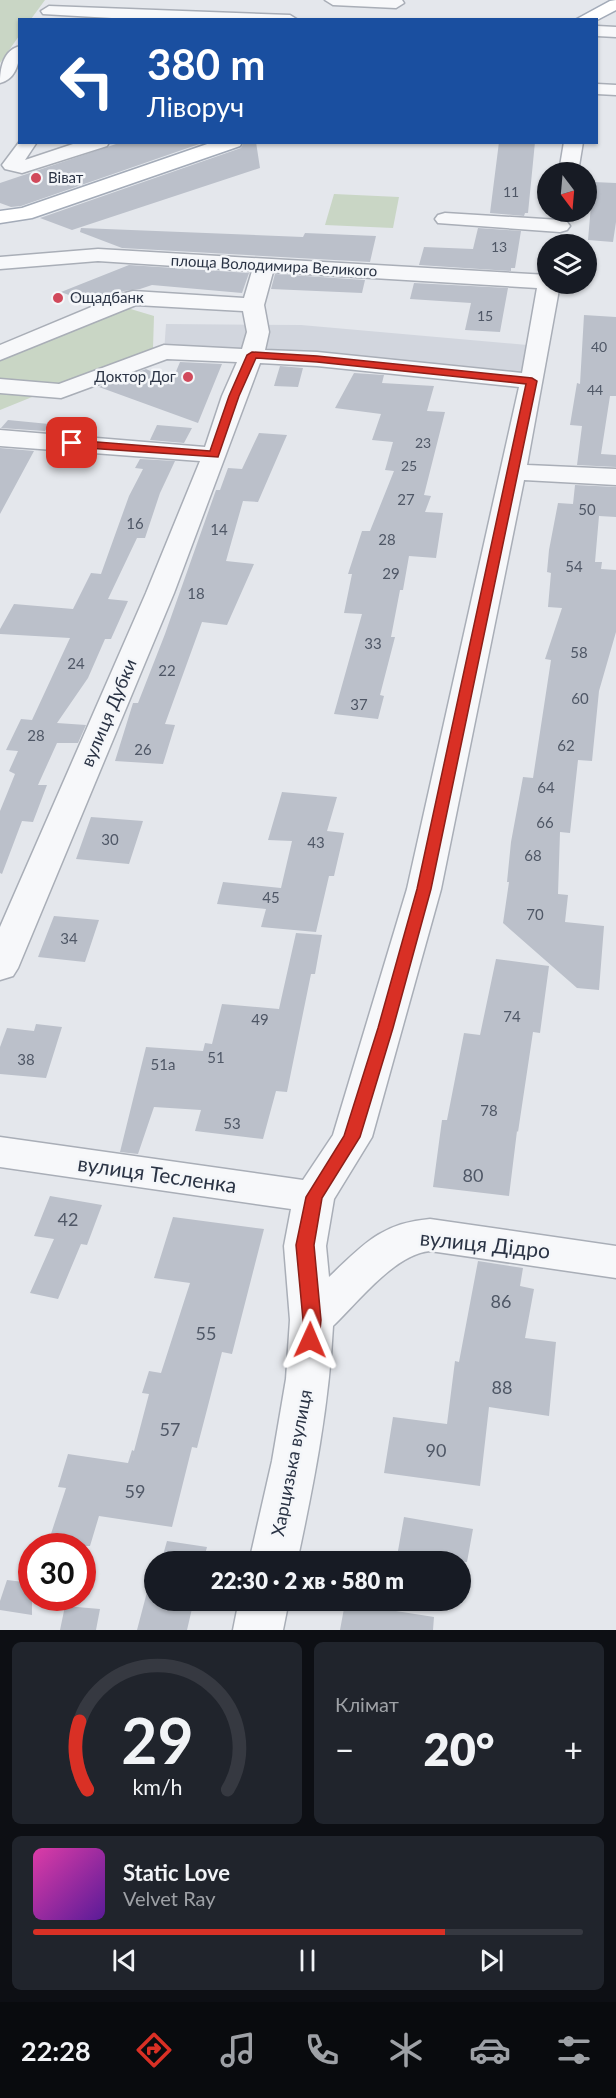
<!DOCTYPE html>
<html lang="uk">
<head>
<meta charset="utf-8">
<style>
  :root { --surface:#171b24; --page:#20242c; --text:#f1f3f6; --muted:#9ea1a6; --line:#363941; --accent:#d93025 }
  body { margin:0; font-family:Lato,sans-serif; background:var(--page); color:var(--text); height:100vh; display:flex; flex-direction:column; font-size:22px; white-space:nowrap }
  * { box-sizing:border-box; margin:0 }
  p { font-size:20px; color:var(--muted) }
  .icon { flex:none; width:33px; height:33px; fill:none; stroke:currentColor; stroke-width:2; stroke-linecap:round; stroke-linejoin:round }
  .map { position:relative; height:1630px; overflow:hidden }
  .side { display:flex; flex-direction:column; gap:12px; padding:12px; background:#0d0f14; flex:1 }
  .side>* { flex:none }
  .top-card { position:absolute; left:18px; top:18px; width:580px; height:126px; border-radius:0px; box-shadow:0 2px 4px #0004; background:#1a4fa0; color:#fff; overflow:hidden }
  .needle { width:39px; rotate:164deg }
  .buttons { position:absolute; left:537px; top:162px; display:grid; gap:12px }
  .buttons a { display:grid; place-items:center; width:60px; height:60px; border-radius:50%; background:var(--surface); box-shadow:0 2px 4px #0004; font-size:30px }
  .speed { position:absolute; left:18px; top:1533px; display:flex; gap:12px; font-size:30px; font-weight:700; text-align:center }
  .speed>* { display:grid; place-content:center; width:78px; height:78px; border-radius:50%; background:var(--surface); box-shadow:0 2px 4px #0004; line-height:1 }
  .speed .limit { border:9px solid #d22; background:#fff; color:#111 }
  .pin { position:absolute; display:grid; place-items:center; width:51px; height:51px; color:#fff; margin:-26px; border-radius:12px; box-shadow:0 3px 9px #0006 }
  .me { position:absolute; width:66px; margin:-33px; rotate:1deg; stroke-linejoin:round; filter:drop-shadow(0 0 4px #0008) }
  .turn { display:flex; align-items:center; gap:21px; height:126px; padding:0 30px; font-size:27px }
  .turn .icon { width:78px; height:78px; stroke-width:2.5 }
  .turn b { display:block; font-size:42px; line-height:51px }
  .big { font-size:45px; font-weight:800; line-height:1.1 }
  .side .tile { flex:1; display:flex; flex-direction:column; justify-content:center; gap:9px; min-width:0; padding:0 21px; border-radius:9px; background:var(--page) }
  .side .dial { align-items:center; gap:0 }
  .dial svg { height:156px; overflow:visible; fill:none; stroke:var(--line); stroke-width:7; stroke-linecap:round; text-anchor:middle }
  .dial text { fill:var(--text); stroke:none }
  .song { display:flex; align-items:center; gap:18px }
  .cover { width:72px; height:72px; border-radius:9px; background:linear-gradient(135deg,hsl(320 70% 55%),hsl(270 70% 35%)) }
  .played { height:6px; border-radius:3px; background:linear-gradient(90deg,var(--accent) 75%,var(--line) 75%) }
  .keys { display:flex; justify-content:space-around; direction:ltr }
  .heat { display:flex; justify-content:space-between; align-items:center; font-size:33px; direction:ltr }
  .side .tiles { flex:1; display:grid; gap:12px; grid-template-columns:1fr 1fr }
  .tile:last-child { grid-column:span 2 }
  .trip { position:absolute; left:144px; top:1551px; width:327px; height:60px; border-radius:30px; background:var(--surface); box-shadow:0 2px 4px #0004; font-weight:800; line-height:60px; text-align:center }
  .menu { display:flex; height:96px; justify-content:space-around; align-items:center; background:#090b0e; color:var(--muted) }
  .menu .icon { width:42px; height:42px }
  .menu .active { color:var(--accent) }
  .menu b { font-size:27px; color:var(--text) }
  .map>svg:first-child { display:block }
  .built { fill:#d2d6de }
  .green { fill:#c9d6c5 }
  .building { fill:#bbc0ca }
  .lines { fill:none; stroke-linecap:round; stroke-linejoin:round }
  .minor-casing { stroke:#a9aeb7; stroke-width:3 }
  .major-casing { stroke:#a3abb8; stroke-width:3 }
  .minor { fill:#f7f8fa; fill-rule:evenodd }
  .major { fill:#fff; fill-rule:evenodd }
  .route { fill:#d93025; stroke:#8d1f18; stroke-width:1.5 }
  .poi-dot { fill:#d1495b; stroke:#f4f6f9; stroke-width:2 }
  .labels { text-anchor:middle; stroke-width:5; stroke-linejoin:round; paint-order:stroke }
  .far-number-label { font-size:14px; fill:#4f5766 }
  .far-poi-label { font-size:15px; fill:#2b3445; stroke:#f4f6f9; text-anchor:start }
  .far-street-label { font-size:15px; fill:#2b3445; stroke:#f4f6f9 }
  .number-label { font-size:15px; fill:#4f5766 }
  .street-label { font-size:18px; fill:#2b3445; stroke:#f4f6f9 }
  .near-number-label { font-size:18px; fill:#4f5766 }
  .near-street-label { font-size:21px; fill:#2b3445; stroke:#f4f6f9 }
</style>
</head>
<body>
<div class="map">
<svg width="616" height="1630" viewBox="0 0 616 1630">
  <rect width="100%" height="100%" fill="#e4e7ec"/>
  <!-- built -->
  <path class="built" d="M166 324 301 325 538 346 532 381 164 352Z"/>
  <!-- green -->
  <path class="green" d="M0 0H45L31 19 20 20 19 36 0 63Z
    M334 194 399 197 393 228 325 225Z
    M124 307 154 316 153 348 0 410V358Z"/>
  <!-- building -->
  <path class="building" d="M122 142H205L21 206 11 207 0 203V183Z
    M244 142H256L260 168 72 230 40 218 241 148Z
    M499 142H535L528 213H525L524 216 490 213Z
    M593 182 616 183V222L613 242 588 240Z
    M81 228 303 237 305 233 376 236 370 262 122 248 80 232Z
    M478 228 521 231 515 268H511V271L419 265 424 247 473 249Z
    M129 265 249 273 242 293 152 285 140 289 124 291 92 304 61 292Z
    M275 274 365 280 362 293 271 289Z
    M414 283 508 288 500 332 465 330 471 303 410 299Z
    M584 315 616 317V396H610L601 454 616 455V467L577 465 582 426 570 425 577 383 580 384Z
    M180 362 222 364 198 423 99 387 146 369 172 381Z
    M280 366 303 368 298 387 274 386Z
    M354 373 384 375 382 383 434 386 427 411 445 412 424 495 431 496 425 512 443 513 436 558 409 556 403 590H400L391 637H395L380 695 384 696 378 719 334 714 362 614 344 613 352 574H348L362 531H370L394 471 385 470 393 442 372 440 381 414 335 408Z
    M8 420 49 424 45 431 1 428Z
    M157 425 192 428 184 443 150 440Z
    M259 433 287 435 258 502 243 501 226 561 254 564 227 625 202 622 165 724 175 725 163 764 115 761 133 703H138L165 634 216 490H220L228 468 242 469Z
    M0 448 34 451 0 514Z
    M140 459 175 461 160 493 145 538H137L108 599 128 601 111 639H105L88 678 57 723 86 725 78 743H57L38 785H47L33 822 22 821 2 874 0 873V811L15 774 9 771 18 751 6 750 21 719 32 720 70 638 0 634V629L14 604 73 609 91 573 101 574 129 496 143 469 135 468Z
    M575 485 616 487V517L599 516 595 562H602L601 569 616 570V632L599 691 592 761 578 760 570 833 560 832 558 894 568 895 565 922 604 926 599 990 577 988 503 923 509 882H507L511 842 523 777 533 778 551 660 545 659 562 608 548 607 551 573 547 572 549 550 558 503 573 504Z
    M282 792 337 797 327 831 344 833 334 876H329L316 932 261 927 266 909 217 904 223 882 281 888 292 841 268 840Z
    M91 817 143 821 129 864 76 859Z
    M54 916 99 920 85 962 38 957Z
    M296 933 322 935 315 974H311L287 1092 276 1091 263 1139 195 1131 201 1110 154 1107 138 1154 120 1152 146 1047 203 1051 205 1043 212 1044 222 1004 279 1009Z
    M496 959 549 966 540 1033 533 1032 518 1132 517 1131 509 1196 433 1187 442 1120H447L464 1033 480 1035Z
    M36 1024 62 1027 46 1078 0 1074V1047L7 1028 34 1031Z
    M50 1196 102 1205 87 1245 81 1244 58 1299 30 1293 54 1239 34 1236Z
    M173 1217 264 1229 232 1354 222 1352 197 1448 192 1447 172 1527 99 1516 90 1546H47L66 1488 58 1487 68 1454 128 1463 132 1450 134 1451 149 1394 142 1393 149 1371 161 1373 190 1283 154 1278Z
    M478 1261 523 1268 520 1286 534 1289 525 1338 556 1342 549 1416 489 1407 480 1486 384 1473 393 1417 447 1424 455 1361 459 1362Z
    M404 1517 473 1529 467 1562H396Z
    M167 1541 207 1547 203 1562H161Z
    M7 1580 32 1583V1615L0 1610V1601Z
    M154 1587V1600H194L187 1630H137L147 1592 153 1593Z
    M345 1603 434 1617 433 1630H340Z
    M65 1606 100 1609 96 1630H60Z"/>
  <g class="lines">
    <defs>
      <path id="minor" d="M325 0H402L404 3 396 8 333 5Z
        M49 6 290 15 298 20H146L43 14 41 11Z
        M597 26 616 27V37L597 36Z
        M20 46C20 60 17 79 0 83 0 69 3 50 20 46Z
        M597 84 616 85V95L597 94Z
        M20 141V142H37L25 160 79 142H109L107 146 22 173 5 169 2 165Z
        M564 142H583L578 172H559Z
        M445 213 560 220 567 222 570 226 567 230 560 232 438 223 435 219 438 215Z
        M98 249 548 275V284H560L527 465 616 469V485L524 480 441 889 372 1137 334 1199 326 1246 329 1277C363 1245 381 1223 430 1219L616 1246V1278L430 1251C395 1254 358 1302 333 1326 329 1406 314 1483 297 1562H249L272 1461 286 1379 290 1320 284 1246 291 1209 0 1167V1137L303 1180 333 1135 407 889 519 387 317 366 260 363 174 593 18 968 13 976 0 980V927L146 593 200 461 0 446V430L205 447 222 396 237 362 167 359 61 398 0 393V379L59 384 164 345 242 349 247 332 243 311 136 305 0 360V345L125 293 133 291 244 298 252 271 98 261 0 269V257ZM273 272 537 288 522 373 317 352 265 350 269 332 264 305Z
        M239 1600H289L283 1630H233Z"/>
      <path id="major" d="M616 0V10L597 20H575L610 1Z
        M213 142H242L240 146 32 218 0 223V211L22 208Z"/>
    </defs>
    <!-- minor casing -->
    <use href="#minor" class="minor-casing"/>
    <!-- major casing -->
    <use href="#major" class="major-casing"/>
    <!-- minor -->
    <use href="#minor" class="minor"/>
    <!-- major -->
    <use href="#major" class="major"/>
  </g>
  <!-- route -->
  <path class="route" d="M252 352 317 356 532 378 537 381 431 889 393 1028 360 1137 322 1198 314 1245 321 1320 319 1340 317 1345 310 1347 304 1345 301 1340 303 1320 296 1245 306 1197 344 1136 378 1028 417 889 526 384 317 362 256 358 239 396 218 457 72 447 66 443 72 440 210 451 229 396 247 355Z"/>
  <!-- markers -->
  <g class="poi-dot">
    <circle cx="36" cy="178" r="6"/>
    <circle cx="58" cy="298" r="6"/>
    <circle cx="188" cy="377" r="6"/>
  </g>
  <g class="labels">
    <!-- far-number labels -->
    <g class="far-number-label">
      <text x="511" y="197">11</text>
      <text x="499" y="252">13</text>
      <text x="485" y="321">15</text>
      <text x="599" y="352">40</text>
      <text x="595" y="395">44</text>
      <text x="423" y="448">23</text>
      <text x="409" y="471">25</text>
    </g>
    <!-- far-poi labels -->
    <g class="far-poi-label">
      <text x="48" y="183">Віват</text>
      <text x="70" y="303">Ощадбанк</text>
      <text x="176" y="382" text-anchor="end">Доктор Дог</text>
    </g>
    <!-- far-street labels -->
    <g class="far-street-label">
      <text transform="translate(274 266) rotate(3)" y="5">площа Володимира Великого</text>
    </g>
    <!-- number labels -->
    <g class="number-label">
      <text x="406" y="505">27</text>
      <text x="587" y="515">50</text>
      <text x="135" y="529">16</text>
      <text x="219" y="535">14</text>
      <text x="387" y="545">28</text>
      <text x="574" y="572">54</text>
      <text x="391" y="579">29</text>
      <text x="196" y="599">18</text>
      <text x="373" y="649">33</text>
      <text x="579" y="658">58</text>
      <text x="76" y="669">24</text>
      <text x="167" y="676">22</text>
      <text x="580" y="704">60</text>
      <text x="359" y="710">37</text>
      <text x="36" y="741">28</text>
      <text x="566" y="751">62</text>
      <text x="143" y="755">26</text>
      <text x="546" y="793">64</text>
      <text x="545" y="828">66</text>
      <text x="110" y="845">30</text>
      <text x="316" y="848">43</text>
      <text x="533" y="861">68</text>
      <text x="271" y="903">45</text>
      <text x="535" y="920">70</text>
      <text x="69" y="944">34</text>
      <text x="512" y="1022">74</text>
      <text x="260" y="1025">49</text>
      <text x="216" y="1063">51</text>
      <text x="26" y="1065">38</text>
      <text x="163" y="1070">51а</text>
      <text x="489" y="1116">78</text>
      <text x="232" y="1129">53</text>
    </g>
    <!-- street labels -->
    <g class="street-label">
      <text transform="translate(109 713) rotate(-67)" y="6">вулиця Дубки</text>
      <text transform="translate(292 1463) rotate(-79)" y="6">Харцизька вулиця</text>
    </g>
    <!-- near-number labels -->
    <g class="near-number-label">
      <text x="473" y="1182">80</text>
      <text x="68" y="1226">42</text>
      <text x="501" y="1308">86</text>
      <text x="206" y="1340">55</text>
      <text x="502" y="1394">88</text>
      <text x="170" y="1436">57</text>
      <text x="436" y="1457">90</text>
      <text x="135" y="1498">59</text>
    </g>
    <!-- near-street labels -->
    <g class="near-street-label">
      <text transform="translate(157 1175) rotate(8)" y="7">вулиця Тесленка</text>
      <text transform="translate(485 1245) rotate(6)" y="7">вулиця Дідро</text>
    </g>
  </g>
</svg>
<div class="buttons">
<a><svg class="needle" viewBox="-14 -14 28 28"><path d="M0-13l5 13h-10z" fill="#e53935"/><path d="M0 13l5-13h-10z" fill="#9ea1a6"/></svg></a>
<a><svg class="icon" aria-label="layers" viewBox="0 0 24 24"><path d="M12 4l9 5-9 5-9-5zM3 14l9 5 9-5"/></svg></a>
</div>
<div class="speed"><div class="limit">30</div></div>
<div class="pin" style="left:72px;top:443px;background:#d93025"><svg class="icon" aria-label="arrive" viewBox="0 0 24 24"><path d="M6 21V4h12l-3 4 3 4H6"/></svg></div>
<svg class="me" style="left:310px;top:1340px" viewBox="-20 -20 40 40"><path d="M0-17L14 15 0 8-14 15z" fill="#d93025" stroke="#fff" stroke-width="4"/></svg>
<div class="trip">22:30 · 2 хв · 580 m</div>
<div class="top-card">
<div class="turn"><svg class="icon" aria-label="left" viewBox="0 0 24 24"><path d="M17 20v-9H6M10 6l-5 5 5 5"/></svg><div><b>380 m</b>Ліворуч</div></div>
</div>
</div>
<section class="side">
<div class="tiles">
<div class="tile dial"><svg viewBox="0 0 100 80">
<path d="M14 69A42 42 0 1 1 86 69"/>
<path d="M14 69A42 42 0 0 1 10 34" stroke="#d93025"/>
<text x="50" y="56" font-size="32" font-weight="700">29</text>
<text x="50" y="72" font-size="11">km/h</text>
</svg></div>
<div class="tile"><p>Клімат</p>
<div class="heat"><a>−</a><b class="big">20°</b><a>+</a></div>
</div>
<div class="tile">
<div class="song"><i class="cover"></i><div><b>Static Love</b><p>Velvet Ray</p></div></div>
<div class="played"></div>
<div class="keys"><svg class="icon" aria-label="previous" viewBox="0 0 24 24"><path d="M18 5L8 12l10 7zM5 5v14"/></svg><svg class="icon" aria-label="pause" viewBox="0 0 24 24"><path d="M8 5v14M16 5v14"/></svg><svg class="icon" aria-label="next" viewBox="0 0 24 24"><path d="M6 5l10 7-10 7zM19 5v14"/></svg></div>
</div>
</div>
</section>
<nav class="menu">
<b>22:28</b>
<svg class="icon active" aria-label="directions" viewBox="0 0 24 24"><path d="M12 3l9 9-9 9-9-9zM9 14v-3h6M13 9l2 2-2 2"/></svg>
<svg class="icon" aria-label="music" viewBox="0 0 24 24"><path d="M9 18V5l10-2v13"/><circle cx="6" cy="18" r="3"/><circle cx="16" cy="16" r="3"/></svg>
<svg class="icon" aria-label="phone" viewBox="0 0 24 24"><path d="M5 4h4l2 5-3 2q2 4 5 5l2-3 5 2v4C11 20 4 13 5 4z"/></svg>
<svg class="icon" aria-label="climate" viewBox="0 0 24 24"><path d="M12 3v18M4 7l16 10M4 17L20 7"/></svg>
<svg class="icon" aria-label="car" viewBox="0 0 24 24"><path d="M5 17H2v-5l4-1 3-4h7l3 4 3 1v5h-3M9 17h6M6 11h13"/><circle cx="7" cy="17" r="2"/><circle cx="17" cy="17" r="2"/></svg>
<svg class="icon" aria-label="filters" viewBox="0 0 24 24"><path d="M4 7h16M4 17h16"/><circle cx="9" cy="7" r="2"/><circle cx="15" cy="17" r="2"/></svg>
</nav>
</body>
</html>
